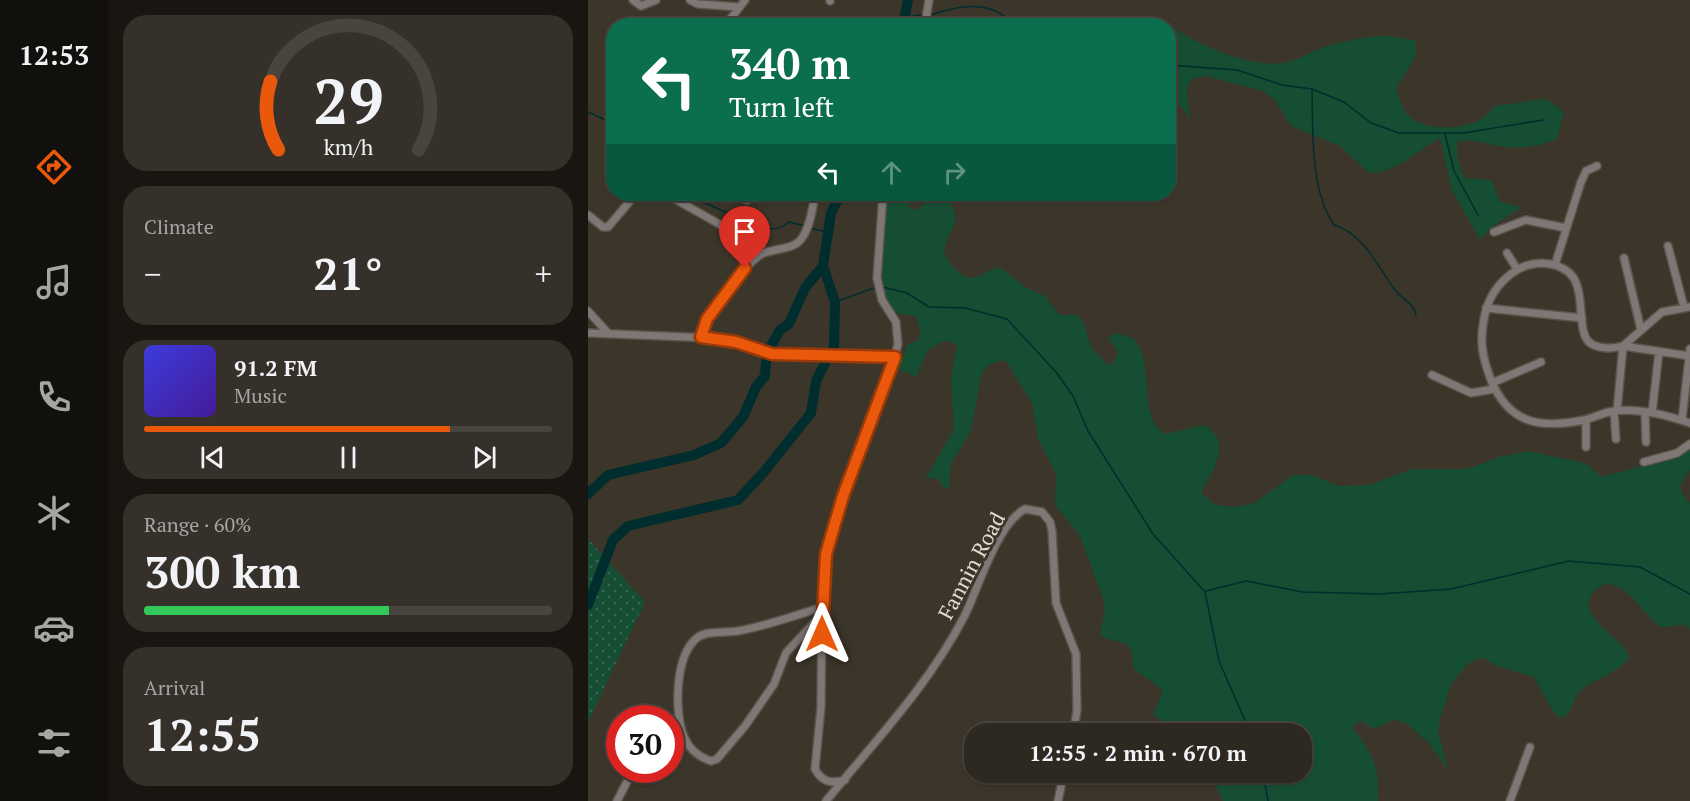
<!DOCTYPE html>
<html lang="en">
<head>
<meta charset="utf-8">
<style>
  :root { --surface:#2d2820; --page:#353029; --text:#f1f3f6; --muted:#a7a6a5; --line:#48443e; --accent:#ea580c }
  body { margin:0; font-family:"PT Serif",serif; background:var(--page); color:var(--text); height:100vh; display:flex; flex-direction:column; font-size:22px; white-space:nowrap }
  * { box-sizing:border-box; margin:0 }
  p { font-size:20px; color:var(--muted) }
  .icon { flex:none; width:33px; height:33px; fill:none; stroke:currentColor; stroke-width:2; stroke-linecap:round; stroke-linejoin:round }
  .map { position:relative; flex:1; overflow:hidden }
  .sheet { display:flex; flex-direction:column; gap:15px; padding:15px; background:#191612; width:480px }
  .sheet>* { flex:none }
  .hud { position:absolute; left:18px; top:18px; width:570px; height:183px; border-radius:24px; box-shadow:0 2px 4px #0004,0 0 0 2px var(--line); background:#0b6e4f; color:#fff; overflow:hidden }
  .speed { position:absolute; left:18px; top:705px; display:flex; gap:12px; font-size:30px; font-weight:700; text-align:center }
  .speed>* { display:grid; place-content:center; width:78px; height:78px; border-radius:50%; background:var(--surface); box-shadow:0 2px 4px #0004,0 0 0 2px var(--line); line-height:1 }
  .speed .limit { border:9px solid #d22; background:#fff; color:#111 }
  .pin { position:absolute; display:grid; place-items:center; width:51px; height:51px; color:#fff; margin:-62px -26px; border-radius:50% 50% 50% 0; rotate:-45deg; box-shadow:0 0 6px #0007 }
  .pin .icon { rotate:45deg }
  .me { position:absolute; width:66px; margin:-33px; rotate:0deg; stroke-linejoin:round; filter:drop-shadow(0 0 4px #0008) }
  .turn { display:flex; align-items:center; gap:21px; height:126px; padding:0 24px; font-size:27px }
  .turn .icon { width:78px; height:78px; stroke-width:2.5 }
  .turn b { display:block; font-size:42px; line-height:51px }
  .lanes { display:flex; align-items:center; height:57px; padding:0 24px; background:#0003; justify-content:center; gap:30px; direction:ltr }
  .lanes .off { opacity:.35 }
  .big { font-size:45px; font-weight:600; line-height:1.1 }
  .sheet .card { flex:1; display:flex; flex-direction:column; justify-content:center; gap:9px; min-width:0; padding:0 21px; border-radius:24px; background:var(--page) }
  .sheet .dial { align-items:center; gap:0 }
  .dial svg { height:156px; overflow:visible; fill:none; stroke:var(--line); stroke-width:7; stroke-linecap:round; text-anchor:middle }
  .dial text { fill:var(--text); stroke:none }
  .song { display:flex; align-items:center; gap:18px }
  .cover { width:72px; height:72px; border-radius:9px; background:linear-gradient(135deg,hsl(240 70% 55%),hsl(260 70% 35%)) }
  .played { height:6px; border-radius:3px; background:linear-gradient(90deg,var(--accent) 75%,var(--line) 75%) }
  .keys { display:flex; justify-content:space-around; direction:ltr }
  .heat { display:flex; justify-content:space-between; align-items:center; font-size:33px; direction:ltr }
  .charge { height:9px; border-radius:4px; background:linear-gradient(90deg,#34c759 60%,var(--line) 0) }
  .trip { position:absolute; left:376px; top:723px; width:348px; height:60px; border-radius:24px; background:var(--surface); box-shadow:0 2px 4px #0004,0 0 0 2px var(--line); font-weight:600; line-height:60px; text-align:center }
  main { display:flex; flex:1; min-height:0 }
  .tabs { display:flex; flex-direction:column; width:108px; justify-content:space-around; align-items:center; background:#12100d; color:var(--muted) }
  .tabs .icon { width:42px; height:42px }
  .tabs .active { color:var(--accent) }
  .tabs b { font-size:27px; color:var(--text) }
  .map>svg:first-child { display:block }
  .grass { fill:#164e33 }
  .park { fill:url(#park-dots) }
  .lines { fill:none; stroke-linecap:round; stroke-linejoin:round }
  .stream { stroke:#002d2d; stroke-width:1.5 }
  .river { stroke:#002d2d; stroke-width:10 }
  .minor-casing { stroke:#5a5349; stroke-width:10 }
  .minor { stroke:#7e7776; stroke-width:7 }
  .route-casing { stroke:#983908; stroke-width:15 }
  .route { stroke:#ea580c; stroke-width:10 }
  .labels { text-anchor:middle; stroke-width:6; stroke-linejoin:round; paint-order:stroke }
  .street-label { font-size:21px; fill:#e0dbd4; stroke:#3c352a }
</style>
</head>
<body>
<main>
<nav class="tabs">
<b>12:53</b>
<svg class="icon active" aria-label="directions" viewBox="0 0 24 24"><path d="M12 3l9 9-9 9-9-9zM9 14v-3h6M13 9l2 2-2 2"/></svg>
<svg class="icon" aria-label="music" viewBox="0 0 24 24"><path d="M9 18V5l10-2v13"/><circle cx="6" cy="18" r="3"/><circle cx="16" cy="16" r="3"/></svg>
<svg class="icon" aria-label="phone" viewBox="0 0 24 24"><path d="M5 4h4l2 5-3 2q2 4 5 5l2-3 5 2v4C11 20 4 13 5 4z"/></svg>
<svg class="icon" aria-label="climate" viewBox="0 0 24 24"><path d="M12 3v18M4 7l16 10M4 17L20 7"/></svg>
<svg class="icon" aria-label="car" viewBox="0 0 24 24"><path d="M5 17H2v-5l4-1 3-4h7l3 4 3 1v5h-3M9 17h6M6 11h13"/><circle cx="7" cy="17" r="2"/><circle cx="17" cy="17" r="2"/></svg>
<svg class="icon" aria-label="filters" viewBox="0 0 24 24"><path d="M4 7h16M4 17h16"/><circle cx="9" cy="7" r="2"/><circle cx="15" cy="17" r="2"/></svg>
</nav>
<section class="sheet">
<div class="card dial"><svg viewBox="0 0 100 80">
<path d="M14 69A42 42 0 1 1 86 69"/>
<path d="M14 69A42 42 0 0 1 10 34" stroke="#ea580c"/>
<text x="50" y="56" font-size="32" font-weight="700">29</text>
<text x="50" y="72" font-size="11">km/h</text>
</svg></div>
<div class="card"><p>Climate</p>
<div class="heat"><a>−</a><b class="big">21°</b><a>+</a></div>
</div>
<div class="card">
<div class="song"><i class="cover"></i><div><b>91.2 FM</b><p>Music</p></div></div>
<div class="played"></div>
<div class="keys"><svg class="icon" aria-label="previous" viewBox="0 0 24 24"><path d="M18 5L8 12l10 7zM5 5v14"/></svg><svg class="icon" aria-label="pause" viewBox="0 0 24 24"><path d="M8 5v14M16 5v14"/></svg><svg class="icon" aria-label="next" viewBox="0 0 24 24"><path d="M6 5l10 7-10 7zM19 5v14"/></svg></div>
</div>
<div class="card"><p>Range · 60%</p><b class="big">300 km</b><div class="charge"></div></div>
<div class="card"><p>Arrival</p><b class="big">12:55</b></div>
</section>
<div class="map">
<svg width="1102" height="801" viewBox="0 0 1102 801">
  <defs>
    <pattern id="park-dots" width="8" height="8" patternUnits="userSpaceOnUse" patternTransform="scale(1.5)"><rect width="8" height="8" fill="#164e33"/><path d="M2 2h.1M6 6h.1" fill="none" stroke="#386750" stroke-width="1.8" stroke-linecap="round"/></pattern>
  </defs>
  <rect width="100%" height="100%" fill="#3c352a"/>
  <!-- grass -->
  <path class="grass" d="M583 26C611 45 664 70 699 62 712 59 724 51 737 47 755 41 776 37 795 36 804 35 816 40 827 40L828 56 808 88C811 95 812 103 816 110 829 132 874 131 893 119 900 116 904 107 911 105 917 103 924 105 930 103 953 99 956 94 976 112L969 139C950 147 932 149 911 146 896 144 884 138 869 142V156L876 178 903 180 912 202 933 207 908 224 892 239 864 191 852 138C828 151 809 173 781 173L752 146 703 126 687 100 675 91 618 76 604 79 599 89 602 123 599 114 581 94Z
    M300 194H319L322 208 329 210 341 200 342 194H366L361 200C377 228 358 228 356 253 362 264 374 282 389 277 397 274 403 269 412 267L437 287 458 297 471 315H490L496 324 503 347 520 365 525 364 530 352 520 338 529 333 546 339C568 364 548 414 577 434L616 425C646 443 625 470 613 493L627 505 649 507 668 502 705 475H724L751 486 781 485 824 469H879L911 457 940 451 997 463 1014 477 1080 459 1102 447V469L1092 486 1095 495 1102 504V630L1097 625 1072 627C1055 614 1038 579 1014 585L1004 593 1000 607C1009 629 1037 642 1041 657 1031 673 1008 678 993 690 983 698 986 718 971 717L964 710 946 677 909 666 894 657 880 664 863 684 852 720 850 731 860 770 841 743 818 723 805 720 786 729 772 720 764 728C785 752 792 769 790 801H635L631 791 616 773 714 772V734L596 733 565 715 575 690 547 670C543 663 546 656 543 650 538 638 519 643 512 634L517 609 515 598 491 534 467 505 468 474 450 439 444 403 418 361C405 360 398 365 393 376L383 430 363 464 361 488H356L350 479 338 478 366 429 363 379 369 344 356 341 340 350 328 377 310 369 319 345 331 340 332 330 328 317C323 314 315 316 310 313 282 295 295 233 297 204Z"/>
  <!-- park -->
  <path class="park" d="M0 539 57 602 0 722Z"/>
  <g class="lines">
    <!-- stream -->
    <path class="stream" d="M343 15C371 5 403 0 422 22
      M317 17 334 15
      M580 65 649 70 694 85 724 89 756 102 783 123 811 133H876L955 120
      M724 89C725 132 722 190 746 225 776 234 790 267 807 290 814 299 826 303 828 315
      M0 112 26 124
      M857 134 866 171 890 215
      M97 194 171 227C183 230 191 230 201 222L217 226
      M221 228 240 232
      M295 287 319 293 341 307 377 308 419 319 468 372 485 396 500 431 565 534 617 592 631 661 663 734
      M247 302 286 288
      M618 591 658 581 715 592 792 594 863 589 981 561 1052 567 1102 594
      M675 772 680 801"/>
    <!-- river -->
    <path class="river" d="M315 26 320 0
      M0 494 20 475 106 455 133 443 155 417 168 387 177 376 178 363 184 344 192 330 201 324 217 288 235 266
      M0 605 25 540 40 526 150 500 176 472 223 413 228 381 246 346 247 302 235 266 243 213 253 194"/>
    <defs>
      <path id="minor" d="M45 0 53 6 68 0
        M102 0 110 4 151 7
        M242 0V1
        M341 0 337 25 377 26
        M137 26 157 0
        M419 26 436 21 444 26
        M78 194 147 233 161 248 165 259
        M143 194 159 200 170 194
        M0 215 15 227H20L48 194
        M906 232 938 220 978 228
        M1080 246 1096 307
        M919 253 929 269
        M1036 258 1053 330
        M967 265 993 182 998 171 1009 166
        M1102 307 1074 312 1035 346C1025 349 1008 349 1001 342 989 331 997 295 985 277 980 270 970 265 962 264 929 258 901 288 896 319 891 342 895 359 903 380 921 424 952 429 996 420 1006 418 1016 412 1026 411 1051 408 1078 415 1102 423
        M898 308 994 318
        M0 311 21 334
        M0 333 124 338 148 342 184 354 307 357
        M113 337C118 319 159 260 176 253 188 248 206 250 214 238 222 227 225 207 227 194
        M844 375 883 393 906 389
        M904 383 953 362
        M1026 411 1028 439
        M1029 411 1035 346 1102 356
        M1057 412 1058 442
        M1064 413 1071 352
        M998 420V447
        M1094 420 1102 349
        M1056 462 1089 453 1102 444
        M234 607C206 616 178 626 150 631 138 633 118 630 109 638 90 653 88 693 91 716 93 737 101 754 123 761L129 759 157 726 186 684 198 653 234 614
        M82 739 94 734
        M257 780C243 784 234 782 227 769L233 707 234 607 238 554 255 496 301 379 310 344 308 322 294 300 289 278 295 194
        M29 801 45 770
        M238 801C288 740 341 685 377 615 391 586 409 524 437 509L454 512 462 522 464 531 468 603 488 654 489 711 485 734
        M470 801 476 772
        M922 801 942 747"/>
    </defs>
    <!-- minor casing -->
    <use href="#minor" class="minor-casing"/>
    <!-- minor -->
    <use href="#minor" class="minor"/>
  </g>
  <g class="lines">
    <defs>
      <path id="route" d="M157 268 119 319 113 337 148 342 184 354 307 357 255 496 238 554 234 634"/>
    </defs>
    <!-- route casing -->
    <use href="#route" class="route-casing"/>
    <!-- route -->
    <use href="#route" class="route"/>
  </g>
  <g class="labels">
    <!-- street labels -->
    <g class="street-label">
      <text transform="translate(384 566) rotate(-62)" y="7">Fannin Road</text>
    </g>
  </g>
</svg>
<div class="speed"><div class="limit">30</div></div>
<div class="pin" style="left:157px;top:268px;background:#d93025"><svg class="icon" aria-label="arrive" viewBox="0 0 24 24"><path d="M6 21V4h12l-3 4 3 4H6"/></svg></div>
<svg class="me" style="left:234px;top:634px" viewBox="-20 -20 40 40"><path d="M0-17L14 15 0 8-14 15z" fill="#ea580c" stroke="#fff" stroke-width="4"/></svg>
<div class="trip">12:55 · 2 min · 670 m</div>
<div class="hud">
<div class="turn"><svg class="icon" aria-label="left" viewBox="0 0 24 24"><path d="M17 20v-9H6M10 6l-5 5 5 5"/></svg><div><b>340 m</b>Turn left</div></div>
<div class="lanes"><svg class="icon" aria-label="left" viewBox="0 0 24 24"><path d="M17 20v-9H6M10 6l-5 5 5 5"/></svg><svg class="icon off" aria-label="ahead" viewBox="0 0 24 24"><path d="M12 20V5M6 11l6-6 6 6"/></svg><svg class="icon off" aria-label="right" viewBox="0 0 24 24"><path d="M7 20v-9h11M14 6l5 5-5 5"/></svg></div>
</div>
</div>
</main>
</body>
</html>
